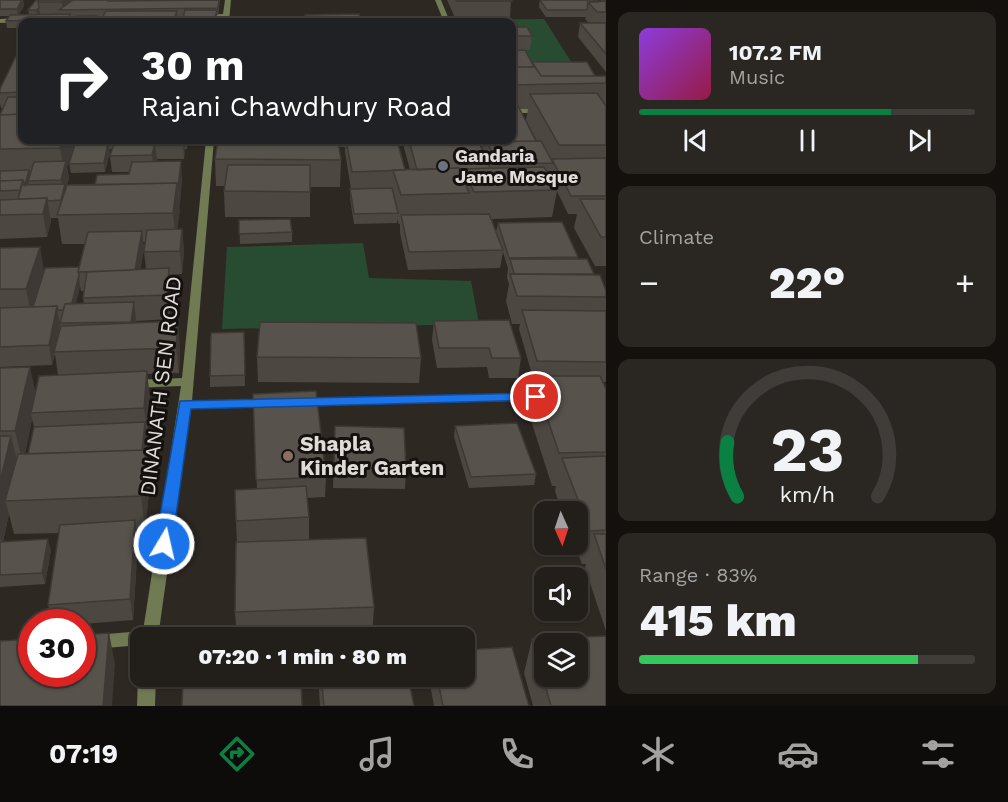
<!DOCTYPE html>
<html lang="en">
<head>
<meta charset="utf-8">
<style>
  :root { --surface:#221e1a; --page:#2a2723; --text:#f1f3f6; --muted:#a2a2a2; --line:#3f3c39; --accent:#0b8043 }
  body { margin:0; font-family:"Work Sans",sans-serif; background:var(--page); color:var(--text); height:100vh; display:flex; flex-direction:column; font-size:22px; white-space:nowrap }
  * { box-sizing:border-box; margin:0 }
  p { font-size:20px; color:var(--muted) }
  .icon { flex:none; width:33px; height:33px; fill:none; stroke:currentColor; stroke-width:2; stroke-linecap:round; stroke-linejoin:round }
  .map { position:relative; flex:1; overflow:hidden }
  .drawer { display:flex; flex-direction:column; gap:12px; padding:12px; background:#13100e; width:402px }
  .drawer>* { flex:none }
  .guide { position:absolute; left:18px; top:18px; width:498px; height:126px; border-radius:12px; box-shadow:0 2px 4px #0004,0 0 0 2px var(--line); background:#202124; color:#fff; overflow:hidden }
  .needle { width:39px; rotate:177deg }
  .controls { position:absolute; left:534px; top:501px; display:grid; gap:12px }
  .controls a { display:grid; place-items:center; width:54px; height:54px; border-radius:12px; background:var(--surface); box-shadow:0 2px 4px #0004,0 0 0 2px var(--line); font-size:30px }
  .speed { position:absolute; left:18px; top:609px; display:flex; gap:12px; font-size:30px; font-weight:700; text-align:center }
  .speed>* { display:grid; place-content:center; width:78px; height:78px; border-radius:50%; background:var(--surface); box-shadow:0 2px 4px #0004,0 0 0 2px var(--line); line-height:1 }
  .speed .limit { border:9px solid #d22; background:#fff; color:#111 }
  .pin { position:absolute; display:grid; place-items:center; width:51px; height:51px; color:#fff; margin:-26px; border:3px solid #fff; border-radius:50%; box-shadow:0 2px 6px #0007 }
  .me { position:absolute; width:66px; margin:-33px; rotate:9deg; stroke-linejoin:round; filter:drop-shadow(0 0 4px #0008) }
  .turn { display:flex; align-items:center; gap:21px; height:126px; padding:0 24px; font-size:27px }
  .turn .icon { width:78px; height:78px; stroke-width:2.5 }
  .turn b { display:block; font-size:42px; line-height:51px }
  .big { font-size:45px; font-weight:800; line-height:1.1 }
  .drawer .widget { flex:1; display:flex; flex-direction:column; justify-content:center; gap:9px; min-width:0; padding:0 21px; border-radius:12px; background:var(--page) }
  .drawer .dial { align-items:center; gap:0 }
  .dial svg { height:156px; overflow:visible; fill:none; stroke:var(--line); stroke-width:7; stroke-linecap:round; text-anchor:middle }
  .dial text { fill:var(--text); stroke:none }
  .song { display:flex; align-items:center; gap:18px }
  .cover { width:72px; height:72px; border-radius:9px; background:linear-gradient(135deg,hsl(270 70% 55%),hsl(340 70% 35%)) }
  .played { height:6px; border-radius:3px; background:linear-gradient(90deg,var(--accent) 75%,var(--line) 75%) }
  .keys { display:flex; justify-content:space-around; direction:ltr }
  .heat { display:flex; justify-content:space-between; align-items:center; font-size:33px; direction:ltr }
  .charge { height:9px; border-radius:4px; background:linear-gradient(90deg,#34c759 83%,var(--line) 0) }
  .trip { position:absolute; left:130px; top:627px; width:345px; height:60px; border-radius:12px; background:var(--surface); box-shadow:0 2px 4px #0004,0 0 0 2px var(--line); font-weight:800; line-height:60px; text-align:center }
  .dock { display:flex; height:96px; justify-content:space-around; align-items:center; background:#0e0c0a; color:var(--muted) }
  .dock .icon { width:42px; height:42px }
  .dock .active { color:var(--accent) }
  .dock b { font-size:27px; color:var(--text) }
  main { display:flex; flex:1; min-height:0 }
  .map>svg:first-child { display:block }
  .green { fill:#284c32 }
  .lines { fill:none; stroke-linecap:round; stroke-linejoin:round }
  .minor { fill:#707a53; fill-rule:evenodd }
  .wall { fill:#4c4741; fill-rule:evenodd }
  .shaded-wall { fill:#3e3935 }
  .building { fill:#58524c; stroke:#3e3935; stroke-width:1.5; fill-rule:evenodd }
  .route { fill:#1a73e8; stroke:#114b97; stroke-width:1.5 }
  .worship-dot { fill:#6b7280; stroke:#14110f; stroke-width:2 }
  .education-dot { fill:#8d6e63; stroke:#14110f; stroke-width:2 }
  .labels { text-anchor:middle; stroke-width:6; stroke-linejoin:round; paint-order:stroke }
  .far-poi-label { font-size:18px; font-weight:bold; fill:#e0dcd9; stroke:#14110f; text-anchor:start }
  .street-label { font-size:21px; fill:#e0dcd9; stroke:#14110f }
  .poi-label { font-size:21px; font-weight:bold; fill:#e0dcd9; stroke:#14110f; text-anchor:start }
</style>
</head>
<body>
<main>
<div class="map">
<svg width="606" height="706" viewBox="0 0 606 706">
  <rect width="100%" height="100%" fill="#2e2823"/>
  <!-- green -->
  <path class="green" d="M544 19 573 65H512V22H456L455 20Z
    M363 243 369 278 471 281 479 324 222 329 227 247Z"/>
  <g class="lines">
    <!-- minor -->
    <path class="minor" d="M225 0H231L229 22H223V18L163 20 160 18 163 16 223 14Z
      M435 0H441L450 22H444Z
      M118 16 120 17V19L55 22 52 20 55 18Z
      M0 19 22 18 25 20 22 22 0 23Z
      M512 109H542L546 111 542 113H512Z
      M206 140H214L192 401 268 399 274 403 268 407 190 409 158 638H141V645L82 650V636L143 631 181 386 132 388 126 384 132 380 182 378Z
      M544 393 550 397 548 400 303 406 297 402 303 398Z
      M141 671V676H156L155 706H137L138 676Z"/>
  </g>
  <!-- wall -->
  <path class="wall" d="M0 0H23L24 6 19 14H29L28 10 36 0H220L218 15 177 16V22H100L103 17H71V22H22V28H7L6 21 9 16H0Z
    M447 0H511L510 18H455Z
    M540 0 598 2 601 1V0H606V72L578 37 580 23H589L585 19 586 17H546L539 7Z
    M512 27 532 36 530 50H512Z
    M22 44V140H188L187 149H185L184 159H157L156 162 182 178 177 229H182L184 252 182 274 169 275 171 293 169 319 136 321V323L180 346 179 373 147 374 150 400 146 456 150 483 145 530H136L138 541 133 620 82 624V622H53L48 605 59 533 14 534 9 514 3 542 51 550 45 584 0 587V368L35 394 58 375 55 354 52 365 0 367V248L44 271 79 267 85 244H62L58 218H51V221L47 237 0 239V114L3 108H1L0 103V93ZM76 140V144L69 164 71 173 105 172 110 152 109 149H112L110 156 112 172H130L129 174 95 185H67L69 178 67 167ZM143 242H145L144 252 146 269 140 270 144 249ZM80 286 81 291H84L83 298 84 303H76ZM32 419 34 427 28 454H25Z
    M512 51 532 62 595 76H606V266H595L574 228 577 214H568L557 191 552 217 492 219 496 232 498 223 578 257V259L594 274 606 291V382H603L606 389V631L585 568 586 564H582L574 544H578V512H562L555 491 556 486H552L527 408 533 378 519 329 520 324H512L506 301 509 284 507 278 508 268 503 252 500 268 408 270 400 233V224H399L397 219V223L354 224 350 198 351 189 345 152V147H339L341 160 340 187H310V217H225L224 191 225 186H216L215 159 218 140H397L405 170H410L402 140H478L486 158V155L479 140H512ZM520 109H528L526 120 537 141H536Z
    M239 220 292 232V242L240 244Z
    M434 321 521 358 518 378H489L487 367 437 368 432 340Z
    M244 332 245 386 210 387V376Z
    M257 357 421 358 419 383 258 382Z
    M253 394 326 477 325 497 307 498 309 517V540L374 607 372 638H237L235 612 237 542 236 521 257 489Z
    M335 426 406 469 405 489 333 488Z
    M455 426 536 474 534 485 469 488 454 437Z
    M532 639 606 706H533L524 673Z
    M319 676H408L414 706H320L319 690Z
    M429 676H465L529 706H434L429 679Z"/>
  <!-- shaded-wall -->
  <path class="shaded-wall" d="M22 0 24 6 18 16 17 9Z
    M64 0H83L63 10 62 2Z
    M39 8 40 15 38 18 36 10Z
    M217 10V22H214Z
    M177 11V22H173Z
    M70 14 71 22H64L67 17Z
    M63 140H76L67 167 69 178 66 190 63 215 61 200 63 191 61 180 64 171 60 148Z
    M183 140H184L185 152 184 159Z
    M108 143 110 152 105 172 104 163Z
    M155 143 157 159 154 172 152 155Z
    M181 161 182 178 180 205 178 188Z
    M29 170 31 179 28 181 29 185H25Z
    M177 183 180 211 176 241 173 213Z
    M47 198 51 221 47 237 43 214Z
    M182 229 184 252 182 274 180 251Z
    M142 231 144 249 137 289 135 271Z
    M40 247 44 271 31 313 26 289Z
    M169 268 171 293 169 319 167 295Z
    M79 275 80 286 72 320 70 310Z
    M134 302 137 327 134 347 131 322Z
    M57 306 60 326 52 365 49 345Z
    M178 321 180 346 179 373 176 348Z
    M30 367 37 399 31 413 32 419 23 464 15 431Z
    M147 371 150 400 148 438 144 408Z
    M145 422 148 443 146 456 150 483 145 530 141 496 142 456Z
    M11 436 19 469 5 501 9 514 2 545 0 538V482Z
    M135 520 138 541 133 620 130 599Z
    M48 539 51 550 45 584 42 573Z
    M109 633 115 664 112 706H103Z"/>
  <!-- building -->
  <path class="building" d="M0 0H22L17 9H0Z
    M36 0H39L38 2 39 8 36 10H28Z
    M39 0H64L62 2H38Z
    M73 0H107L108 1 219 0 218 8 59 10Z
    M456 0H511L512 1H456Z
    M540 0H597L598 2H588L587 10H547Z
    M606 1V12H597L588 2Z
    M185 10H217L214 22H182Z
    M106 11H177L173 22H100Z
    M70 14 68 19 67 17 36 18 34 20 6 21 10 15Z
    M359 14 360 22H306L305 15Z
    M77 16H97L94 22H75Z
    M67 17 64 22H33L36 18Z
    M580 23H606V54Z
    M512 27H527L532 36H512Z
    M22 44V92L0 93V89Z
    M525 50 534 67H512V51Z
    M532 62H587L595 76H541Z
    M512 67H535L541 76H606V83L512 85Z
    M597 93 606 106V145H559L530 94Z
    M8 97H22V114L0 115Z
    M512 102H516L536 141 489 142 488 140H512Z
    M22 114V140H63L60 148 0 149V115Z
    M115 140H183L182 143H155L152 155 110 156Z
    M218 140H338L341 160 215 159Z
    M346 140H397L405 170 352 172Z
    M409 140H478L490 168 464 169V171H460L459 168 417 170Z
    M541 141 553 163 498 164 487 142Z
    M108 143 104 163 69 164 75 144Z
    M606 158V196H571L552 159Z
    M66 161 61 180 28 181 34 162Z
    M181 161 178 188 177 183 95 185 97 175 129 174 132 162Z
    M228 165H310V192L224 191Z
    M544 167 557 190 474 192 464 169Z
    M459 168 469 193 401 195 393 170Z
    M29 170 25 185 23 180 0 181V171Z
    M23 180 20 190 0 191V181Z
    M177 183 173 213 57 215 67 185Z
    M65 184 61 200 48 201 47 198 18 199 22 185Z
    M392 188 398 213 354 214 350 189Z
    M47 198 43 214 0 215V200Z
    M580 199H606V237H601Z
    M489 214 503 250 409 252 401 215Z
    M290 219 292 232 239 234V220Z
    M562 222 578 257 509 258 498 223Z
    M182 229 180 251 144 252 147 230Z
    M142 231 135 270 78 272 88 232Z
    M40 247 26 289H0V248Z
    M510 259H587L594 274H514Z
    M79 267 78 272 79 275 72 303 65 304 63 310H58L57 306 33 307 45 268Z
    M169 268 167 295 83 298 87 272Z
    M510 274 600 275 606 291V297L517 296Z
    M134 302 131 322 60 323 65 304Z
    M57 306 49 345 0 347V308Z
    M522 310 606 311V362L537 361Z
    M509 320 521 358H492L489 348H439L434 321Z
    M178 321 176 348 54 352 61 326Z
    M260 322 416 323 421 358 257 357Z
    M244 332 245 375 210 376 211 333Z
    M30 367 15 431H0V368Z
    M147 371 144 408 31 413 39 376Z
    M533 376H600L606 389V452L559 453Z
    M316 391 326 477 256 480 253 394Z
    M145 422 142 450 28 454 34 427Z
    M517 423 536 474 471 477 455 426Z
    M335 426 404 428 406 469 334 467Z
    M0 436H11L0 482Z
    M146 450 141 496 5 501 18 454Z
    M606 456V530L590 531 562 458Z
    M306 486 309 517 236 521 235 490Z
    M135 520 130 599 48 605 60 525Z
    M594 534H606V569Z
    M366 538 374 607 235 612 236 542Z
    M48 539 42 573 0 575V542Z
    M109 633 103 706H0V641L32 639V674H82V635Z
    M606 636V706H551L532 639ZM544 644H578V676H544Z
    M512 647 529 706H443L437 676H465V650Z
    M245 676H301L302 706H182L183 679Z
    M321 676H408L414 706H324Z"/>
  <!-- route -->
  <path class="route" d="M536 393 543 397 541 400 191 409 172 544 170 548H158L155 544 180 401Z"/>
  <!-- markers -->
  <circle class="worship-dot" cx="443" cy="166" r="6"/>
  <circle class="education-dot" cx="288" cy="456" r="6"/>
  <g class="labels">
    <!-- far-poi labels -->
    <g class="far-poi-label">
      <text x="455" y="162">Gandaria<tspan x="455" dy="21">Jame Mosque</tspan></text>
    </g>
    <!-- street labels -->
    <g class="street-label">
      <text transform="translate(161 386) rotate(-83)" y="7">DINANATH SEN ROAD</text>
    </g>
    <!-- poi labels -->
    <g class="poi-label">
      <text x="300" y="451">Shapla<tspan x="300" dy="24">Kinder Garten</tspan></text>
    </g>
  </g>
</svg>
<div class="controls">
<a><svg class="needle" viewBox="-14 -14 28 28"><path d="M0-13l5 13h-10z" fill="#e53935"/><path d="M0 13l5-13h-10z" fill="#a2a2a2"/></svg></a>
<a><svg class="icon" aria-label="sound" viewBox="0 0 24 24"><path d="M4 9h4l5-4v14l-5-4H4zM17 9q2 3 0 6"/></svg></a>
<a><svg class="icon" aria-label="layers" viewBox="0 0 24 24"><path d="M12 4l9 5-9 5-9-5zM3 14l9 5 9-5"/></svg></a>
</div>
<div class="speed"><div class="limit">30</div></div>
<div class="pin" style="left:536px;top:397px;background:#d93025"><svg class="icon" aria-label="arrive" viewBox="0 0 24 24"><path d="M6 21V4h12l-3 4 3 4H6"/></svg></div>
<svg class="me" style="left:164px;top:544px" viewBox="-20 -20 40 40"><circle r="17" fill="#1a73e8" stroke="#fff" stroke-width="3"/><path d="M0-11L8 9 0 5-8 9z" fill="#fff"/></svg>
<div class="trip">07:20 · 1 min · 80 m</div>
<div class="guide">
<div class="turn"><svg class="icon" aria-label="right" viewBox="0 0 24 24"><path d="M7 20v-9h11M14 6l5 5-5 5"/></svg><div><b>30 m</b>Rajani Chawdhury Road</div></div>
</div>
</div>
<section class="drawer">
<div class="widget">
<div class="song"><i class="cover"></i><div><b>107.2 FM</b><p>Music</p></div></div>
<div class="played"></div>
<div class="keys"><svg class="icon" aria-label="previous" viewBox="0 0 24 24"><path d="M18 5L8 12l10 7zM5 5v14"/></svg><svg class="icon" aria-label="pause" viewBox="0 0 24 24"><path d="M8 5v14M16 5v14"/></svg><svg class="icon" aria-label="next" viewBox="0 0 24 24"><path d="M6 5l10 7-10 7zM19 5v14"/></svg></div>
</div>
<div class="widget"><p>Climate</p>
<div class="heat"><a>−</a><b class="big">22°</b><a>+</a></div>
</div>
<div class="widget dial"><svg viewBox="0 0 100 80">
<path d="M14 69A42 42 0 1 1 86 69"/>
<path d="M14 69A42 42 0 0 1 9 41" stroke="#0b8043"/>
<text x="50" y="56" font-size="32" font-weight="700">23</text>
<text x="50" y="72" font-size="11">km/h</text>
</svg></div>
<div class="widget"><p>Range · 83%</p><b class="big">415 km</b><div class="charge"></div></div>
</section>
</main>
<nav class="dock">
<b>07:19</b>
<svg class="icon active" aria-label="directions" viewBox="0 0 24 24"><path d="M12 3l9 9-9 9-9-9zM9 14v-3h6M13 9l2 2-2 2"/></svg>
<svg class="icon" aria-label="music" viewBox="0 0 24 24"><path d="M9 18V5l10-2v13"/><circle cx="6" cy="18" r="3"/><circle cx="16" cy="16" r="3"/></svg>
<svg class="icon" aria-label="phone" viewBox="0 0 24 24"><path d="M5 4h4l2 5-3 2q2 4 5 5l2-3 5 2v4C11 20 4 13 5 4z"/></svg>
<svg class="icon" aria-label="climate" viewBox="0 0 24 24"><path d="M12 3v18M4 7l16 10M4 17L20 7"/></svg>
<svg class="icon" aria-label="car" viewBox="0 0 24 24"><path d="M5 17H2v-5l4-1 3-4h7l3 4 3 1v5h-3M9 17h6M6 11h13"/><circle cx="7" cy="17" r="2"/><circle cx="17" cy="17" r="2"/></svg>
<svg class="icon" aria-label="filters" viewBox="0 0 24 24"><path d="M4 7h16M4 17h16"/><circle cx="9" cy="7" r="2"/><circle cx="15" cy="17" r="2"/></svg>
</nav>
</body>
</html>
